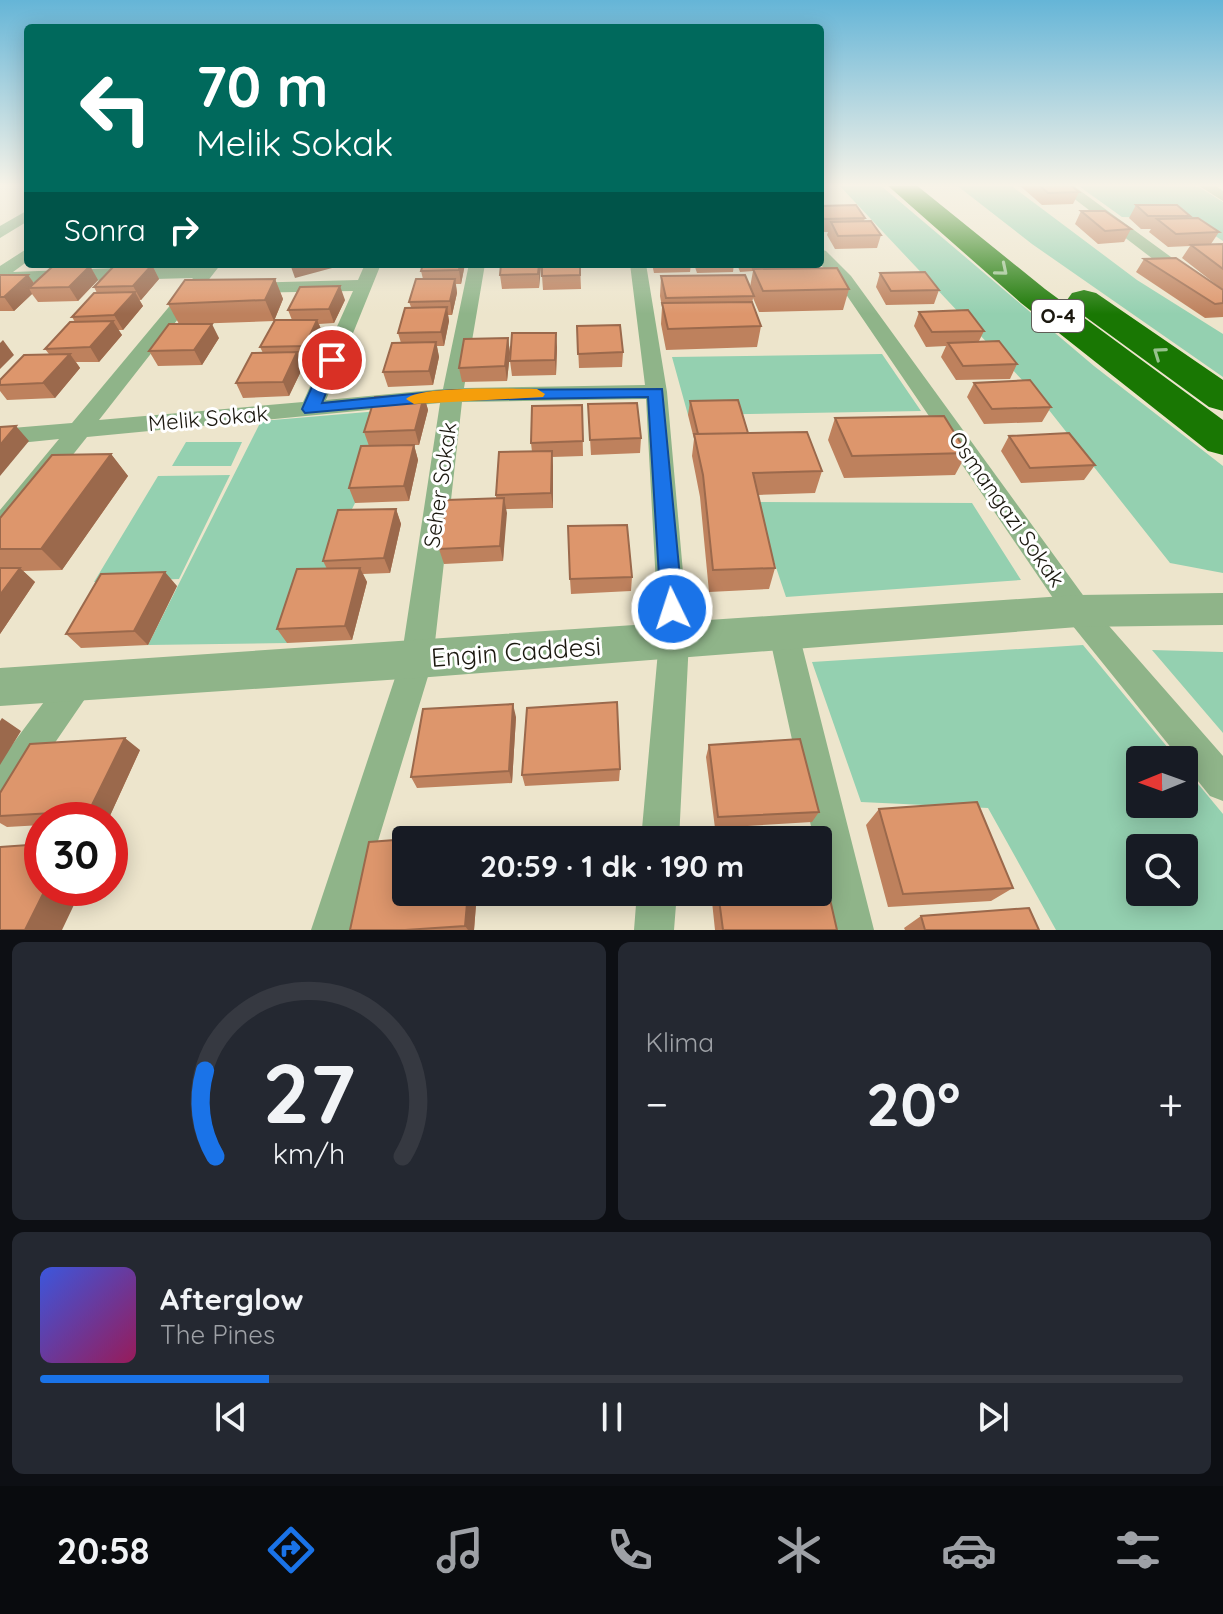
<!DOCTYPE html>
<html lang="tr">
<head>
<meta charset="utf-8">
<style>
  :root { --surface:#171b24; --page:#242831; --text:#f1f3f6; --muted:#9ea1a6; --line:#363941; --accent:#1a73e8 }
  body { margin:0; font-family:Quicksand,sans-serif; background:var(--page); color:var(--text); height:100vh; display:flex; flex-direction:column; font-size:30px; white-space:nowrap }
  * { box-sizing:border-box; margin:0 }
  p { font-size:26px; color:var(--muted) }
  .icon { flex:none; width:44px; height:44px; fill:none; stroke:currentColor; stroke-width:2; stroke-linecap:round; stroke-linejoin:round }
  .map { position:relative; height:930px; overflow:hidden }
  .drawer { display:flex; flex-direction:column; gap:12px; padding:12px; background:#0d0f14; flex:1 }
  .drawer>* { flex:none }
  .guide { position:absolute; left:24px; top:24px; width:800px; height:244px; border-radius:8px; box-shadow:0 4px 20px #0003; background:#00695c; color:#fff; overflow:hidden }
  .needle { width:52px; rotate:269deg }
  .controls { position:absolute; left:1126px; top:746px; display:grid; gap:16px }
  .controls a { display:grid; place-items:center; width:72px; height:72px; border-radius:8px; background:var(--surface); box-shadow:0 4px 20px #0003; font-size:40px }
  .speed { position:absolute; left:24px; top:802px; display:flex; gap:16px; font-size:40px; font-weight:700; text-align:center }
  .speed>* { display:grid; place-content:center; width:104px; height:104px; border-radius:50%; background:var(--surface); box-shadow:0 4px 20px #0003; line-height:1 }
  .speed .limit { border:12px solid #d22; background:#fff; color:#111 }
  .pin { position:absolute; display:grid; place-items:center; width:68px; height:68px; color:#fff; margin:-34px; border:4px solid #fff; border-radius:50%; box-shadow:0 2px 8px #0007 }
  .me { position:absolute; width:88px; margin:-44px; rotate:356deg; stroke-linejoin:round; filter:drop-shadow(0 0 6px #0008) }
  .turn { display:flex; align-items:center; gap:28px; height:168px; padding:0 40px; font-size:36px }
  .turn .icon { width:104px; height:104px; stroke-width:2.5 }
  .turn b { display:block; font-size:56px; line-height:68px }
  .then { display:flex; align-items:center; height:76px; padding:0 40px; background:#0003; gap:16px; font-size:30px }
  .big { font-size:60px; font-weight:700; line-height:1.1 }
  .drawer .tile { flex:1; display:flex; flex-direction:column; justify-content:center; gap:12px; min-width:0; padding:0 28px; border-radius:12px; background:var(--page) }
  .drawer .dial { align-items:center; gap:0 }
  .dial svg { height:208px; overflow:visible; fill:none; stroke:var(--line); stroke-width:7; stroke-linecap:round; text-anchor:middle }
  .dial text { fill:var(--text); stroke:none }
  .song { display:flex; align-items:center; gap:24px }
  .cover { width:96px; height:96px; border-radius:12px; background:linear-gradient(135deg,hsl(230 70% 55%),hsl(330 70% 35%)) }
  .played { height:8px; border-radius:4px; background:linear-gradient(90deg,var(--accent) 20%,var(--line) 20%) }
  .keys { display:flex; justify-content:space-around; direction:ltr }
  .heat { display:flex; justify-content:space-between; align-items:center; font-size:44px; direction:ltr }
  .drawer .tiles { flex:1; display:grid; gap:12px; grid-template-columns:1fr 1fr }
  .tile:last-child { grid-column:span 2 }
  .trip { position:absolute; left:392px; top:826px; width:440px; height:80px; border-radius:8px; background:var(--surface); box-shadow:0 4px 20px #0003; font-weight:700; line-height:80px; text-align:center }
  .dock { display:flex; height:128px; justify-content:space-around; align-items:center; background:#090b0e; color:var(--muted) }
  .dock .icon { width:56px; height:56px }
  .dock .current { color:var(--accent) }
  .dock b { font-size:36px; color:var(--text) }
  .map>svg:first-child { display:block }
  .green { fill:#94d0b0; fill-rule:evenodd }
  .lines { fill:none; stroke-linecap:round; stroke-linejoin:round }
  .minor { fill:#8fb489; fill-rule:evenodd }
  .tertiary { fill:#8fb489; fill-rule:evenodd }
  .motorway { fill:#197703; fill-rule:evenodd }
  .wall { fill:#be815d }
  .shaded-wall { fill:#9b694c }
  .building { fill:#dd966c; stroke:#9b694c; stroke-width:2 }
  .oneway { stroke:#98c28e }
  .route { fill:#1a73e8; stroke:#114b97; stroke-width:2 }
  .slow { fill:#f59e0b }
  .labels { text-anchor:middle; stroke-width:6; stroke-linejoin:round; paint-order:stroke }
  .shield { fill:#fff; stroke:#5f5d57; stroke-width:2 }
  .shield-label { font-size:20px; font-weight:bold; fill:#1b180f }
  .street-label { font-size:22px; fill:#1b180f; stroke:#fff }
  .near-street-label { font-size:26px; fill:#1b180f; stroke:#fff }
</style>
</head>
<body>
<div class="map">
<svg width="1223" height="930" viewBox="0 0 1223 930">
  <rect width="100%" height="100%" fill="#ede5cc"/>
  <!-- green -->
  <path class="green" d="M838 184H879L1094 366 1223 466V573L1170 563 1041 400Z
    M955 184H1009L1137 280 1223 334V377L1032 244Z
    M1076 184 1199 187 1223 202V241L1188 218 1122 217Z
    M882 354 921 411 688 415 672 357Z
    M379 411 355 503 344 525 330 575 287 643 148 645 261 421Z
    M186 442H242L231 466H172Z
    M230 475 179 579 94 582 158 476Z
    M754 502 972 503 1021 580 786 597Z
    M1083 645 1178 760H1140V804H1184V767L1223 814V930H1056L988 808 861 802 812 662ZM1140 848H1184V892H1140Z
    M1152 650 1223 652V733Z"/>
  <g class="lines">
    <!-- minor -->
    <path class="minor" d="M1055 184H1071L1223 295V309L1217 308Z
      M1196 184H1213L1223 191V201Z
      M28 210V221L0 238V226Z
      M28 248V261L13 272 221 264 99 420 303 402 353 291 246 293 237 288 246 283 358 280 365 264H381L326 400 443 389 469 264H485L464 388 645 385 630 264H646L667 392 689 640 679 840H641L659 640 646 399 462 402 433 660 351 930H311L401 660 440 403 87 437 9 535 0 538V510L59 439 0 445V429L72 423 193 278 0 283V266Z
      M820 249 826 251 851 276 1088 602 1223 756V801L1210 796 1068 620 839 284 820 264Z
      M783 617 794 621 798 630 874 930H834L818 859V840H814L768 630 772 621Z
      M78 667 89 671 94 682 89 693 13 804 0 809V761L67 671Z
      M637 892H677L674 930H634Z"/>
    <!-- tertiary -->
    <path class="tertiary" d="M1223 593V625L1078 627 417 678 0 706V668L1078 595Z"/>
    <!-- motorway -->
    <path class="motorway" d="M886 184H915L1045 289 1223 420V455L1208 451 1021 303Z
      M1084 290 1096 293 1223 380V411L1209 407 1072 307 1067 300 1072 293Z"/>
  </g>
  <!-- wall -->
  <path class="wall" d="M1018 184H1069L1079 192 1073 204 1042 205Z
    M1151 184H1187L1154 186Z
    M1136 205 1190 216 1188 218 1219 232 1211 244H1223V290L1182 258 1190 246 1168 247 1149 232 1151 229H1141L1129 218Z
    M820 206 865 218 864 221 881 235 877 248 835 249 827 235 828 232H821L820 230Z
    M1081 211 1131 229 1124 242 1098 244 1075 224Z
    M1144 259 1223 290V317L1205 318 1136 272Z
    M43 264H82L81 265 44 266Z
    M423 264H465L461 284H456L457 293 452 315H448L449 321 444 346H437L439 357 433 385 388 387 383 372 401 343 398 333 411 307 409 302 423 279 421 271Z
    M501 264H540L539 288 502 289 500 275Z
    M580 264 581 289 543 290 542 276Z
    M652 264H691L690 272 654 273Z
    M694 264H734L733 272 697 273Z
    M737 264H777L776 269H780L778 264H820L819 269 849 289 843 310 759 312 753 298 752 304 761 326 757 347 666 350 661 324 662 307 660 296 661 276 750 287 753 271 740 272Z
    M152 265 159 279 141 300H139L143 306 123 330H118L122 335 99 362H76L80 368 55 398 7 400 0 391V380L49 354 45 349 75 322 72 317 97 293 94 287Z
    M90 266 98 280 78 301 38 302 32 294 14 311H0V275H28L34 283Z
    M880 273 939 290 934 304 886 305 876 287Z
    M275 279 283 299 274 321 190 324 219 338 202 365 158 366 149 351 179 324 168 304Z
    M345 300 334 323 319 324 323 334 311 360 301 361 303 367 289 396 243 398 236 383 263 353 260 347 292 320 288 310Z
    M919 312 984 331 979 341 1017 364 1010 379 956 380 941 357 946 346 926 347 914 326Z
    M577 326 623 352 622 367 579 368Z
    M508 338 510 353 507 381 462 382 459 368Z
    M557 347 556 375 512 376 510 361Z
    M974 383 1051 407 1042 422 984 424 967 397Z
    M424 396 428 410 419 445H414L418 460 409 501 355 503 349 488 369 446 364 432Z
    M690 401 748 433 822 471 815 493 758 495 775 568 769 589 709 592 700 497 692 456 694 439 688 415Z
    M588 404 641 438 640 453 591 455Z
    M582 405 583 456 552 457 553 508 506 509 503 561 444 564 439 549 496 499V495L532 452 531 443Z
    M835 418 967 453 955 475 844 478 828 440Z
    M1009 436 1095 465 1084 480 1021 483 1001 451Z
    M111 454 128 476 62 570 23 571 35 582 0 634V518Z
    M396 509 401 524 390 573 363 574 367 582 352 640 287 643 277 629 327 569 323 561Z
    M632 577 631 591 571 594 570 579Z
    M177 586 148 645 81 648 66 634Z
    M516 717 512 783 417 788 411 777Z
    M709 745 819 812 812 822 715 828 706 757Z
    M140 750 108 820H42V825L7 827 0 823V793Z
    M620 769 619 781 525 786 522 775Z
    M879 809 1013 888 991 901 888 907 866 825Z
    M406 892H477L474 930H350Z
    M711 892H818L837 930H715Z
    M921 916 1039 930H905L904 928Z"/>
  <!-- shaded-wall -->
  <path class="shaded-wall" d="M290 264H347L295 278Z
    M460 264H465L461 284 459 270Z
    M539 264H540L541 268 539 288Z
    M152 265 159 279 141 300 133 286Z
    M90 266 98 280 78 301 69 287Z
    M28 275 37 288H29L32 294 14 311 4 297Z
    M275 279 283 299 274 321 265 300Z
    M455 279 457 293 452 315 450 301Z
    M340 286 345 300 334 323 329 309Z
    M135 292 143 306 123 330 114 315Z
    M447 307 449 321 444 346 441 332Z
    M317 320 323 334 311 360 305 346Z
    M113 321 122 335 99 362 90 347Z
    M212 324 219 338 202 365 194 350Z
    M556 333 557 347 556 375 555 360Z
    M508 338 510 353 507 381 505 366Z
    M3 340 14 355 0 369V343Z
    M436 342 439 357 433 385 429 371Z
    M297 352 303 367 289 396 283 382Z
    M70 354 80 368 55 398 43 383Z
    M424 396 428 410 419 445 415 430Z
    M16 426 29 441 0 476V445Z
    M414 445 418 460 409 501 404 486Z
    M552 451 553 466V508L551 493Z
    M111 454 128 476 62 570 41 549Z
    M504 498 507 513 503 561 500 546Z
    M396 509 401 524 390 573 384 558Z
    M20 568 35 582 0 634V595Z
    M360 568 367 582 352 640 345 626Z
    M165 572 177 586 148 645 134 631Z
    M513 704 516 717 512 783 509 771Z
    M2 718 21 731 0 765V721Z
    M125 738 140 750 108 820H104L89 811Z
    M46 888H82L62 930H25Z
    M468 892H477L474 930H468L465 926Z"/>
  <!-- building -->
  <path class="building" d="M1038 184H1069L1079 192 1048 193Z
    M856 205 865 218 824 219 820 212V206Z
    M1136 205H1177L1190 216H1148Z
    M1081 211H1105L1131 229 1105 231Z
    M1198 218 1219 232 1176 234 1157 219Z
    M871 221 881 235 838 236 831 222Z
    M1223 244V269L1191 245Z
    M1176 258 1223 290V303L1215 304 1144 259Z
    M423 264H460L459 270 421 271Z
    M501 264H539L538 274 500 275Z
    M542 264H580V275L542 276Z
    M152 265 133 286 94 287 114 266Z
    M90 266 69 287 29 288 52 267Z
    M837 268 849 289 763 291 753 269Z
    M925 272 939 290 891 291 880 273Z
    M0 275H28L4 297H0Z
    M745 275 754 296 666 298 661 276Z
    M275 279 265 300 168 304 185 280Z
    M416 279H455L450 301 409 302Z
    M340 286 329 309 288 310 300 287Z
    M135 292 114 315 72 317 94 293Z
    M752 302 761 326 668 329 662 303Z
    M447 307 441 332 398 333 405 308Z
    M968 310 984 331 932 332 919 312Z
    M275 320H317L305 346 260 347Z
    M113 321 90 347 45 349 70 322Z
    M169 324H212L194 350 149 351Z
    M620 325 623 352 578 354 577 326Z
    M512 333H556L555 360 510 361Z
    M508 338 505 366 459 368 464 339Z
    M999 341 1017 364 963 366 948 343Z
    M436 342 429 371 383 372 392 343Z
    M297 352 283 382 236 383 252 353Z
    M70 354 43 383 0 385V380L24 355Z
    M1030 380 1051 407 992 409 974 383Z
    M424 396 415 430 364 432 375 397Z
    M738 400 748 433 698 434 690 401Z
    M637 403 641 438 590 440 588 404Z
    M582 405 583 441 531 443 532 406Z
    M944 416 967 453 852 456 835 418Z
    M16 426 0 445V427Z
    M807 432 822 471 753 473 775 568 713 570 703 475 694 434Z
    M1069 433 1095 465 1030 468 1009 436Z
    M414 445 404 486 349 488 361 446Z
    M552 451 551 493 496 495 499 452Z
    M111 454 41 549H0V518L52 455Z
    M504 498 500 546 439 549 447 500Z
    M396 509 384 558 323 561 338 510Z
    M627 525 632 577 570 579 568 526Z
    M0 568H20L0 595Z
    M360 568 345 626 277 629 297 569Z
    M165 572 134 631 66 634 101 574Z
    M617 702 620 769 522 775 527 708Z
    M513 704 509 771 411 777 423 709Z
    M125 738 89 811 0 816V793L30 744Z
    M800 739 819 812 718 817 709 745Z
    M977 802 1013 888 903 894 879 809Z
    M474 834 473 840H406V892H468L465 926 405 930H350L369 842Z
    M42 844V888H46L25 930H0V847Z
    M818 860H821L837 930H723L718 892H818Z
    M1029 908 1039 930H925L921 916Z"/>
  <!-- one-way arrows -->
  <defs><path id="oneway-chevron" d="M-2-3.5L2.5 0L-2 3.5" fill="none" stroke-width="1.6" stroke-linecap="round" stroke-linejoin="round" transform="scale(2)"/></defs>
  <g class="oneway">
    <use href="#oneway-chevron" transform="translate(1002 270) rotate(40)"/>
    <use href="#oneway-chevron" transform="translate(1159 353) rotate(-145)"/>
  </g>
  <!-- sky -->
  <linearGradient id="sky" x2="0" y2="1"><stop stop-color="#65b5d7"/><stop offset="0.59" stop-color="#f7f3e8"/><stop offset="1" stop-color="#f7f3e8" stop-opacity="0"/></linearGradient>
  <rect width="1223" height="314" fill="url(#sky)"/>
  <!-- route -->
  <path class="route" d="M332 355 339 360 322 403 452 390 662 389 683 609 679 616 672 619 664 616 661 609 648 397 452 400 305 413 302 409 324 360Z"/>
  <!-- slow -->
  <path class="slow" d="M537 389 545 394 543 397 414 404 406 399C420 385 513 389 537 389Z"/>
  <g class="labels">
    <!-- shield labels -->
    <rect class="shield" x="1032" y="300" width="52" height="32" rx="6"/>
    <g class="shield-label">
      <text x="1058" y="323">O-4</text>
    </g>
    <!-- street labels -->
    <g class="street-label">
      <text transform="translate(208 418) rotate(-5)" y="8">Melik Sokak</text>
      <text transform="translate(440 485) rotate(-82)" y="8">Seher Sokak</text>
      <text transform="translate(1007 509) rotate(55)" y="8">Osmangazi Sokak</text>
    </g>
    <!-- near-street labels -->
    <g class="near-street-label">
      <text transform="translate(516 652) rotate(-4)" y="9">Engin Caddesi</text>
    </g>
  </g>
</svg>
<div class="controls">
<a><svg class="needle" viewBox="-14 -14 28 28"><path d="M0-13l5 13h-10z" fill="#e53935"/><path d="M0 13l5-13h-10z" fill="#9ea1a6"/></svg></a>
<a><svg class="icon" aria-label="search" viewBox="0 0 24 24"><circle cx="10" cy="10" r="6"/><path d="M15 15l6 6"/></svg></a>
</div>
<div class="speed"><div class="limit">30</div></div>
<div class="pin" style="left:332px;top:360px;background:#d93025"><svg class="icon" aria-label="arrive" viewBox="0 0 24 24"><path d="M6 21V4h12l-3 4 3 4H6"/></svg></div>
<svg class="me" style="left:672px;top:609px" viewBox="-20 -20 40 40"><circle r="17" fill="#1a73e8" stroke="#fff" stroke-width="3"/><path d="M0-11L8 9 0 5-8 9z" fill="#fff"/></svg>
<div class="trip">20:59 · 1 dk · 190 m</div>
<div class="guide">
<div class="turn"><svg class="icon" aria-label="left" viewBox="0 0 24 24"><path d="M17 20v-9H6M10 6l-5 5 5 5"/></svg><div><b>70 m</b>Melik Sokak</div></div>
<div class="then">Sonra<svg class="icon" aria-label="right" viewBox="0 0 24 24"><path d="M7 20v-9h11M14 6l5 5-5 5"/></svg></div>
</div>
</div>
<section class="drawer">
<div class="tiles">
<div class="tile dial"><svg viewBox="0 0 100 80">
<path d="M14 69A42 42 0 1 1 86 69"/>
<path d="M14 69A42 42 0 0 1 10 36" stroke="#1a73e8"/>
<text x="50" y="56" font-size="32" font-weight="700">27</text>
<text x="50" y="72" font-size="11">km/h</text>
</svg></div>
<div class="tile"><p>Klima</p>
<div class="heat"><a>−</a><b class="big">20°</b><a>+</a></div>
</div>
<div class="tile">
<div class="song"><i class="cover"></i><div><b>Afterglow</b><p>The Pines</p></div></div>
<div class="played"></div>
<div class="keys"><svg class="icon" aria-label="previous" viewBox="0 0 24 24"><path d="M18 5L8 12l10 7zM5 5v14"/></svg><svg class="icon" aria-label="pause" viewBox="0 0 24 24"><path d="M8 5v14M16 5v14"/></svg><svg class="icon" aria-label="next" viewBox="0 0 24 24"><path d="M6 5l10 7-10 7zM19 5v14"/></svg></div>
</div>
</div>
</section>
<nav class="dock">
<b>20:58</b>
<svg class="icon current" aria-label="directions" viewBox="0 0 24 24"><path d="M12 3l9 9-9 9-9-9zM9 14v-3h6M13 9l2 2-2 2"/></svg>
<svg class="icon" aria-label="music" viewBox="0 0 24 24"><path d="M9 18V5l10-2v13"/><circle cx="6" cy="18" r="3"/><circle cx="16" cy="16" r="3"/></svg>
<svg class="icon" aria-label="phone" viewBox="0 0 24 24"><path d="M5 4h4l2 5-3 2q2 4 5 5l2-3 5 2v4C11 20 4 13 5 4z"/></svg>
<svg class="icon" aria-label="climate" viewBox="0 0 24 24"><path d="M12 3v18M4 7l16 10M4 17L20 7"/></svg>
<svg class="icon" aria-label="car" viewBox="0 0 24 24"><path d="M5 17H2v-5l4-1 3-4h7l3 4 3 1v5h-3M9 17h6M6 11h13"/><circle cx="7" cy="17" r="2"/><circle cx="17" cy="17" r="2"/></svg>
<svg class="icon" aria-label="filters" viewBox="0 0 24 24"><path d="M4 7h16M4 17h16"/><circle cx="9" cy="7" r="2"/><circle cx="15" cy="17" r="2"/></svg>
</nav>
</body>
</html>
